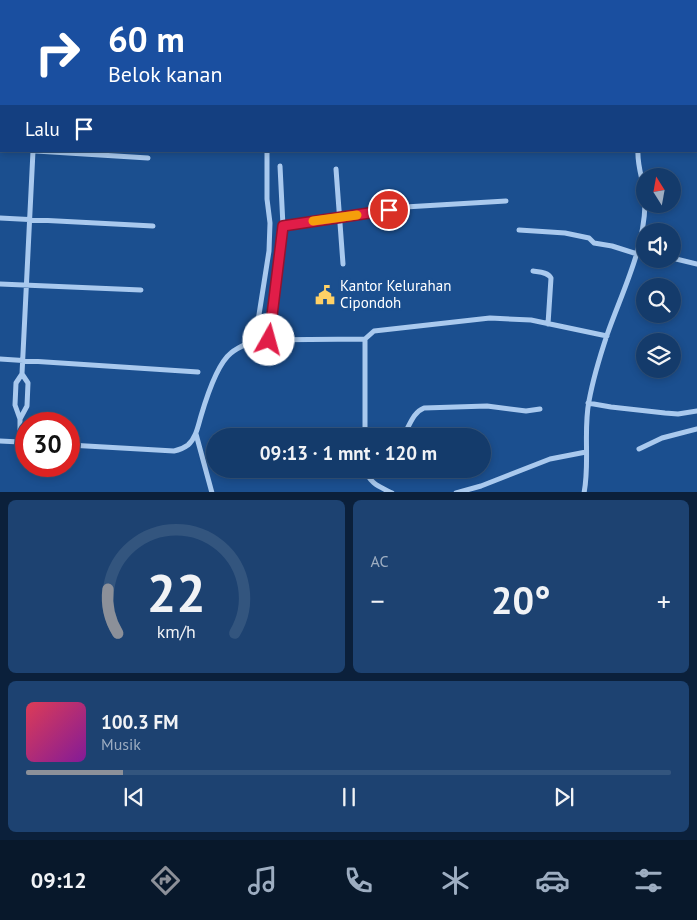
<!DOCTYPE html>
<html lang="id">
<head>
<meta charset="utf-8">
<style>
  :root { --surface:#143b6b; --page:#1d4271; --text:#f1f3f6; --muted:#9dadc1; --line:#33557e; --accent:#8c9099 }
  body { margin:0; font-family:"PT Sans",sans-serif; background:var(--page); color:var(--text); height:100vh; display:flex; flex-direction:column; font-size:19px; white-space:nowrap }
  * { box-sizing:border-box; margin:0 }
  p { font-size:16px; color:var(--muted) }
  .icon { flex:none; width:28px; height:28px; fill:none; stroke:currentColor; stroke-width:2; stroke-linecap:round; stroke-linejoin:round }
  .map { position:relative; height:492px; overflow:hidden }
  .sheet { display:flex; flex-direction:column; gap:8px; padding:8px; background:#0b203b; flex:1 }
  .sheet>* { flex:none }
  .top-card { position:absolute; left:0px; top:0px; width:698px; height:152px; box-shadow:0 2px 8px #0003,0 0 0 1px var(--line); background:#1a4fa0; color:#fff; overflow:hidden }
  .needle { width:32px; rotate:349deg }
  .fabs { position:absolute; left:636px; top:168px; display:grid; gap:10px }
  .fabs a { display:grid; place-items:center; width:45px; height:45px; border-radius:50%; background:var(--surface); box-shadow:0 2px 8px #0003,0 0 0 1px var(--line); font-size:25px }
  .speed { position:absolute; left:15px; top:412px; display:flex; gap:10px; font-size:25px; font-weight:700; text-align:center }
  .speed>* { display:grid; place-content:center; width:65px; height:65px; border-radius:50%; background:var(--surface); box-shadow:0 2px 8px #0003,0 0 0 1px var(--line); line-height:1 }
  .speed .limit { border:8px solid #d22; background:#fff; color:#111 }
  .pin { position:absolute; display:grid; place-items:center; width:42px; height:42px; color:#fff; margin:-21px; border:2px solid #fff; border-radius:50%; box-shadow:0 1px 5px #0007 }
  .me { position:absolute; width:55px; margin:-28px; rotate:7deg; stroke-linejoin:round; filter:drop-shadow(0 0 4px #0008) }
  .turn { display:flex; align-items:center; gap:18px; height:105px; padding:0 25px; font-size:22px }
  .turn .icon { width:65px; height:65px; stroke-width:2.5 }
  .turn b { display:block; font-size:35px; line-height:42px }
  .then { display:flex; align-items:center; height:48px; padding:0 25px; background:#0003; gap:10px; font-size:19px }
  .big { font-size:38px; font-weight:800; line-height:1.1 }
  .sheet .widget { flex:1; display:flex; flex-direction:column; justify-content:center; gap:8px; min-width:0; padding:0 18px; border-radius:8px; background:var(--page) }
  .sheet .dial { align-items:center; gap:0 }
  .dial svg { height:130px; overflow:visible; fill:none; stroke:var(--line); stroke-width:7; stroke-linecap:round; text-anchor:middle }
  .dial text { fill:var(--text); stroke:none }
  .song { display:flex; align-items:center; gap:15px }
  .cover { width:60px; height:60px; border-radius:8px; background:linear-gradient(135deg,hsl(350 70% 55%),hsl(290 70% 35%)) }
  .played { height:5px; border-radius:2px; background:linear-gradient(90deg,var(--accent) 15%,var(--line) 15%) }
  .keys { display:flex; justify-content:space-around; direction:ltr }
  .heat { display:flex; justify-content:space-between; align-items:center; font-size:28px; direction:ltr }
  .sheet .tiles { flex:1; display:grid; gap:8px; grid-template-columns:1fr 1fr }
  .widget:last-child { grid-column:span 2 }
  .trip { position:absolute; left:206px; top:428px; width:285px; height:50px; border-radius:25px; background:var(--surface); box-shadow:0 2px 8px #0003,0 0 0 1px var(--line); font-weight:800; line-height:50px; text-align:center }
  .menu { display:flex; height:80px; justify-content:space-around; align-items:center; background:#08182b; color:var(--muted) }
  .menu .icon { width:35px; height:35px }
  .menu .on { color:var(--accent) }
  .menu b { font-size:22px; color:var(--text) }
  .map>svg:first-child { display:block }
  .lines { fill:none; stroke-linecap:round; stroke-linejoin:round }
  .minor { stroke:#a9c9ee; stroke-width:5 }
  .route-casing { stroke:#92132f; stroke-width:12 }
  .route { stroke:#e11d48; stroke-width:9 }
  .slow { stroke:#f59e0b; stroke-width:9 }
  .labels { text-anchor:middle; stroke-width:5; stroke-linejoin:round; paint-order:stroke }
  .poi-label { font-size:15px; fill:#fff; stroke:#1b4f8f; text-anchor:start }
</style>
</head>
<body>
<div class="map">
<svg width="697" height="493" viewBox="0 0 697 493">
  <rect width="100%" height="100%" fill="#1b4f8f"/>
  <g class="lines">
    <!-- minor -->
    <path class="minor" d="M643 0V1
      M0 19 1 18
      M0 85H1
      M0 149 1 150
      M36 151 148 158
      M638 151C637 167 644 182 645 198
      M336 169 343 264
      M0 218 153 226
      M283 226 405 207 506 201
      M519 230 550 232 565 233 589 238 594 243 612 246 637 254
      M672 258 697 264
      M533 271C539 272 548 272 551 278L548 324
      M0 284 141 290
      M269 339 283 226 280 166
      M255 340 269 251 270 223 267 199V151
      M0 359 198 372
      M588 403 611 407 665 413 678 414 697 411
      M20 419 27 406 28 383 22 374
      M196 434 212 493
      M365 436V339
      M403 436C410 426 412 413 424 408L487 406 526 411 540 409
      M0 441 20 442
      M26 442H20V419L15 405 16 383 22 374 33 151
      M69 445 174 451C179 450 184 448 188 445 196 438 198 426 201 416 206 399 217 364 231 353 238 347 247 344 255 340L365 339 374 331 490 318 531 320 607 336
      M639 449 662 438 697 429
      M366 469C368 483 380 487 392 493
      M456 493 481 486 550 459 586 452
      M584 493C590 463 583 431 589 401 593 379 600 356 607 335 622 292 644 250 645 204"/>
  </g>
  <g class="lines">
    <defs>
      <path id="route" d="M269 340 283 226 389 210"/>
    </defs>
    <!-- route casing -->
    <use href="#route" class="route-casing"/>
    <!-- route -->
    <use href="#route" class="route"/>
    <!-- slow -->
    <path class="slow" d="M313 221 357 215"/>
  </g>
  <!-- icons -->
  <defs>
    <symbol id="civic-bare" viewBox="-9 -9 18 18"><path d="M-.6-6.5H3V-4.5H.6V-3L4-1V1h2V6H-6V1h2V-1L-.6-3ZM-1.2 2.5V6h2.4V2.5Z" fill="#ffd166" stroke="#1b4f8f" stroke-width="2.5" paint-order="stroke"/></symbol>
  </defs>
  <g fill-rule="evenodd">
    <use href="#civic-bare" x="311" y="281" width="28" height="28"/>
  </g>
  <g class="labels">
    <!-- poi labels -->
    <g class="poi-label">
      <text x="340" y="291">Kantor Kelurahan<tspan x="340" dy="17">Cipondoh</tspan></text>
    </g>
  </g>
</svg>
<div class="fabs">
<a><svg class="needle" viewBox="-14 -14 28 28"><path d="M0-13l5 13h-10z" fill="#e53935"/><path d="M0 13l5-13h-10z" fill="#9dadc1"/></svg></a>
<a><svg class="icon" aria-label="sound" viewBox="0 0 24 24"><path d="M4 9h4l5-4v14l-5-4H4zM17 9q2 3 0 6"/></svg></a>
<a><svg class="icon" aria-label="search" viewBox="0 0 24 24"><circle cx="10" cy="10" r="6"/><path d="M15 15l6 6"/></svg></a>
<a><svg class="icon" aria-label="layers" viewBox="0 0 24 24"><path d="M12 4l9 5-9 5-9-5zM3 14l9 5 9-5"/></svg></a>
</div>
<div class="speed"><div class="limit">30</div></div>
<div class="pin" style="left:389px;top:210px;background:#d93025"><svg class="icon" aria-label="arrive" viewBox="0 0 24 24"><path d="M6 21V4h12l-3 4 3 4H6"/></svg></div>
<svg class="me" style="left:269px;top:340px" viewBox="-20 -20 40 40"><circle r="19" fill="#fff"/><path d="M0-13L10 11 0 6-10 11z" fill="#e11d48"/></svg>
<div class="trip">09:13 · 1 mnt · 120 m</div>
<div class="top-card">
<div class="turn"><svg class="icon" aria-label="right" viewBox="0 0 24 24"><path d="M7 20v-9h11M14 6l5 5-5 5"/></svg><div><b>60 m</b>Belok kanan</div></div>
<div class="then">Lalu<svg class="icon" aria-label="arrive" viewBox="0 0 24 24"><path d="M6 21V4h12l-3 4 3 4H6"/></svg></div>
</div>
</div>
<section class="sheet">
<div class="tiles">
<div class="widget dial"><svg viewBox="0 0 100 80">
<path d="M14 69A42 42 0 1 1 86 69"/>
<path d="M14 69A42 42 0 0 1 8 42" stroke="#8c9099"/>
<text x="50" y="56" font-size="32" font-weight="700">22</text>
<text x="50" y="72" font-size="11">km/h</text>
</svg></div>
<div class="widget"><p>AC</p>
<div class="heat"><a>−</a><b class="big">20°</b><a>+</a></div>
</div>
<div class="widget">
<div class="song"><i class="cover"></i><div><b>100.3 FM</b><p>Musik</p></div></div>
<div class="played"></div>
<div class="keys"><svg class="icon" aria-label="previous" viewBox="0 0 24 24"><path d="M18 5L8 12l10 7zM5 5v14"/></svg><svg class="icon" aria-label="pause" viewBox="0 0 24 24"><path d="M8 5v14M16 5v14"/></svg><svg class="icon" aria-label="next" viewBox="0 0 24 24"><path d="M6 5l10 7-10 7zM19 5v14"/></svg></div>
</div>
</div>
</section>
<nav class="menu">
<b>09:12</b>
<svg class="icon on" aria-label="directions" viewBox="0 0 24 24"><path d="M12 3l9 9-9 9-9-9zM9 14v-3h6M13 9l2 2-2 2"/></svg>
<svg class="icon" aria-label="music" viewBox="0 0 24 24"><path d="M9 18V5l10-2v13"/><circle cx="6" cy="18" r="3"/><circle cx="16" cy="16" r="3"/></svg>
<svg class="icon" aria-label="phone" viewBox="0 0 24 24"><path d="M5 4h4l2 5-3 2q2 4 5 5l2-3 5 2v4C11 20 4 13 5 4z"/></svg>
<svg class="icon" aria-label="climate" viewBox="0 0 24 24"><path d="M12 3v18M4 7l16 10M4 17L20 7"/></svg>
<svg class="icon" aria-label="car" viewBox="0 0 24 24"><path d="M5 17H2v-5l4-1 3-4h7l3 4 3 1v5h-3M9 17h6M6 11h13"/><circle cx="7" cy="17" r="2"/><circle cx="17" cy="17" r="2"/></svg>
<svg class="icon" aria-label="filters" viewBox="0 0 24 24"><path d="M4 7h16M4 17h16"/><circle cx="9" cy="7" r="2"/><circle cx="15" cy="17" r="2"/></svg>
</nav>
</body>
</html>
